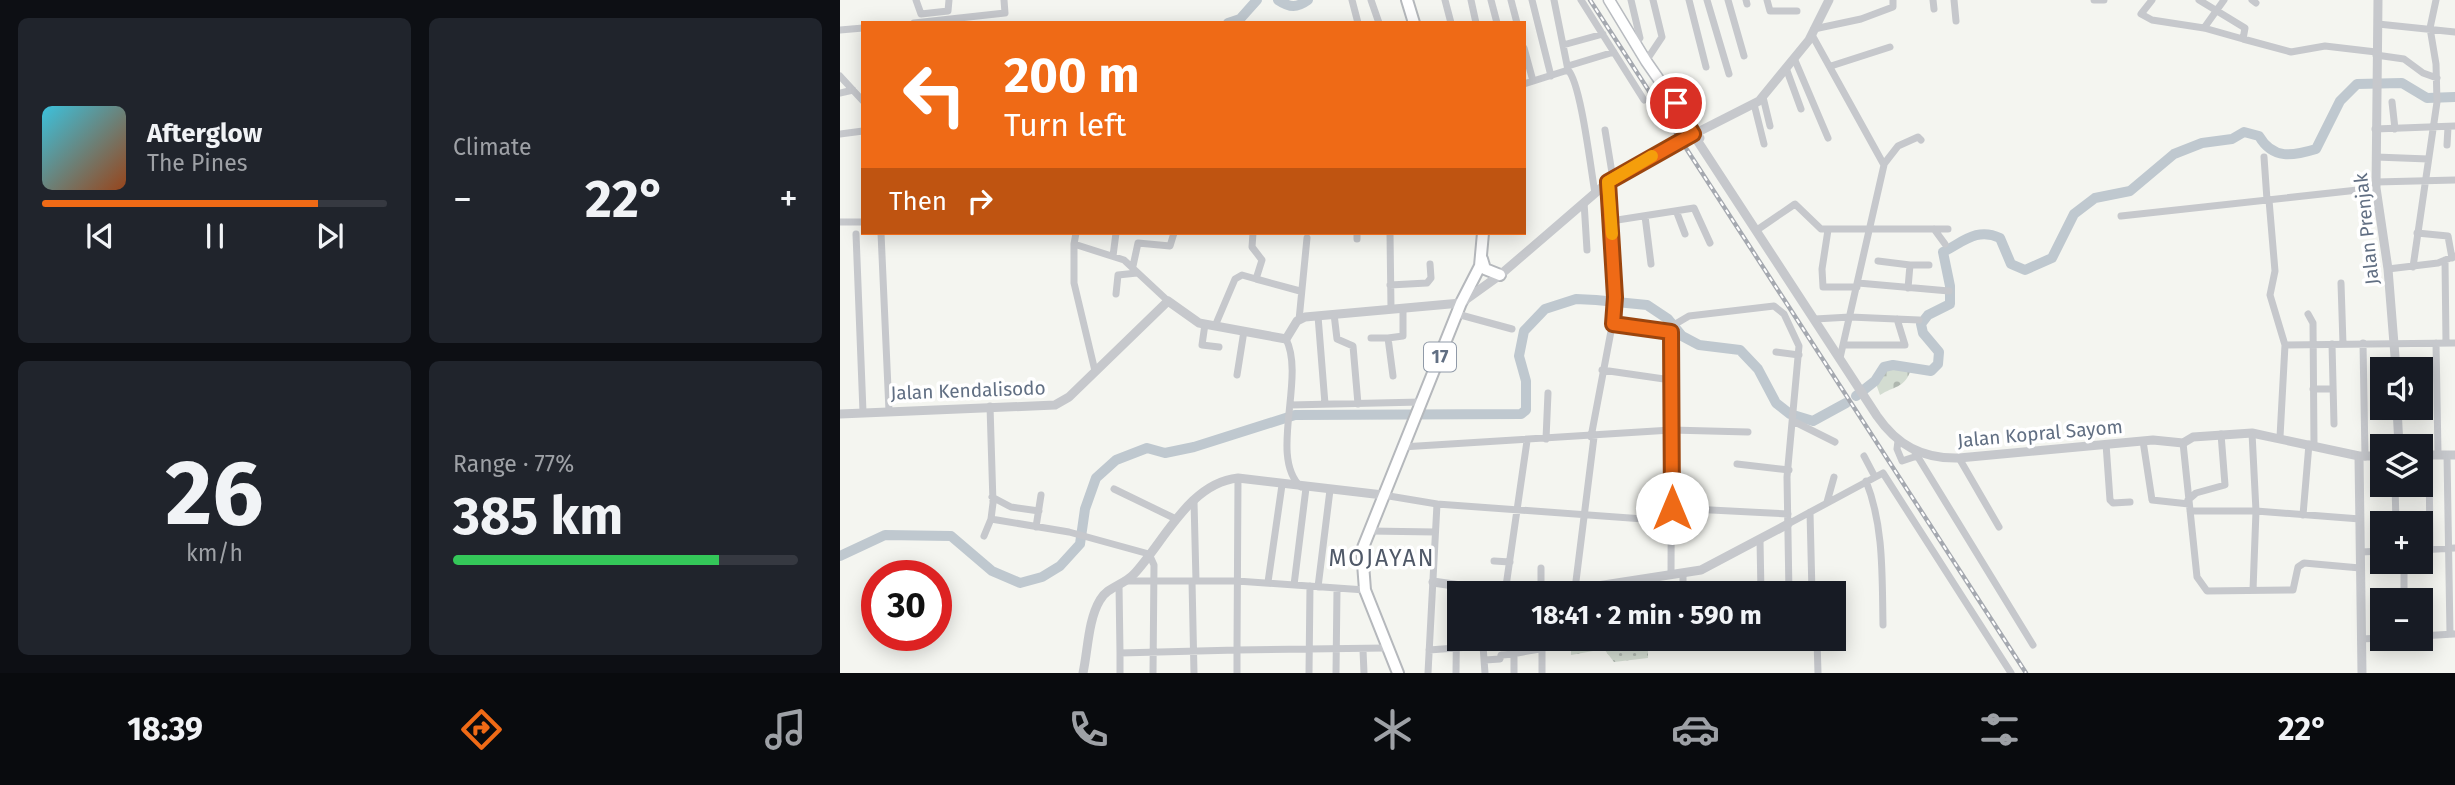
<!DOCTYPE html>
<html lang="en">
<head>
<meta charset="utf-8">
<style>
  :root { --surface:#171b24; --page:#20242c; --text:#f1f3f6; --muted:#9ea1a6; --line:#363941; --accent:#ef6a16 }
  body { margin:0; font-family:"Fira Sans",sans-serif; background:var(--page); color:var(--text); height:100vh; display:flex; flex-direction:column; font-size:26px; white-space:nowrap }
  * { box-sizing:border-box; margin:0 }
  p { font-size:23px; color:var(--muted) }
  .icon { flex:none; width:38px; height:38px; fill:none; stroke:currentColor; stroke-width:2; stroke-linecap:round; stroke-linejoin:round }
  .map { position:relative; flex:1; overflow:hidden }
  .side { display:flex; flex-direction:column; gap:18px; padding:18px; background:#0d0f14; width:840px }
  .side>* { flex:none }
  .top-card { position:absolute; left:21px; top:21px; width:665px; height:214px; border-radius:0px; box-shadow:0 4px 18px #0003; background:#ef6a16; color:#fff; overflow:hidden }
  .controls { position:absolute; left:1530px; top:357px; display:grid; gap:14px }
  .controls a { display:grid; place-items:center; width:63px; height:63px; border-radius:0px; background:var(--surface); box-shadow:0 4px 18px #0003; font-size:35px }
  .speed { position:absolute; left:21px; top:560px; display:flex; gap:14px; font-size:35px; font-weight:700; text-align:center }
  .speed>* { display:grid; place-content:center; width:91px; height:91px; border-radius:50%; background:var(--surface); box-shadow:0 4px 18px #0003; line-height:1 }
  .speed .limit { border:10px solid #d22; background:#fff; color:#111 }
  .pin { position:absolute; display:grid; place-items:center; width:60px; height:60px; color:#fff; margin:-30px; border:4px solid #fff; border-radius:50%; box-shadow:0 2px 7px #0007 }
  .me { position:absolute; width:77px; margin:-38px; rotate:0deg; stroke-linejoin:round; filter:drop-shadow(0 0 5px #0008) }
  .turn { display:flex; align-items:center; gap:24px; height:147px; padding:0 28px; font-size:32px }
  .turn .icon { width:91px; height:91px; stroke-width:2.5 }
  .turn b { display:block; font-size:49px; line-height:60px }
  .then { display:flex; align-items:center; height:66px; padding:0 28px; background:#0003; gap:14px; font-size:26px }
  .big { font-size:52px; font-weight:700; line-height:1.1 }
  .side .card { flex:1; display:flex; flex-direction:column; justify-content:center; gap:10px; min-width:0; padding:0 24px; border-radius:10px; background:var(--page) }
  .side .dial { align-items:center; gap:0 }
  .dial b { font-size:91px; line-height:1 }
  .song { display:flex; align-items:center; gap:21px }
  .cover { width:84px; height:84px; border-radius:10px; background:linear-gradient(135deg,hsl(190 70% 55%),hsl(20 70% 35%)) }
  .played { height:7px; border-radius:4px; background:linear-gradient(90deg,var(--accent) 80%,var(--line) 80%) }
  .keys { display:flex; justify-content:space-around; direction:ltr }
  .heat { display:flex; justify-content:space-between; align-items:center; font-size:38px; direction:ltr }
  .charge { height:10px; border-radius:5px; background:linear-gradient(90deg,#34c759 77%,var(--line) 0) }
  .side .tiles { flex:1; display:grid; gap:18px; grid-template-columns:repeat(2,1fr) }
  .trip { position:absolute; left:607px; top:581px; width:399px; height:70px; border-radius:0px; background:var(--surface); box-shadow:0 4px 18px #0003; font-weight:700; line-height:70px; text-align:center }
  .tab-bar { display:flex; height:112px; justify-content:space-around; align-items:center; background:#090b0e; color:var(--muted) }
  .tab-bar .icon { width:49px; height:49px }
  .tab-bar .current { color:var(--accent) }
  .tab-bar b { font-size:32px; color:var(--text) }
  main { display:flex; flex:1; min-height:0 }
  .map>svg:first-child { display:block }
  .green { fill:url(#green-dots) }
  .cemetery { fill:url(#cemetery-stones) }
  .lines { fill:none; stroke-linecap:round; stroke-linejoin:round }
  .river { stroke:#bfc8cf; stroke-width:10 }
  .secondary-casing { stroke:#b8bbc0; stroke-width:13 }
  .trunk-casing { stroke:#b5b8bc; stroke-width:14 }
  .minor { stroke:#c6c8cc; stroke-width:7 }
  .tertiary { stroke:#c6c8cc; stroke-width:9 }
  .secondary { stroke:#fff; stroke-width:10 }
  .trunk { stroke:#fff; stroke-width:10 }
  .rail-casing { stroke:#a5a9b0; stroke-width:4.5 }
  .rail { stroke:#fff; stroke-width:2; stroke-dasharray:5; stroke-linecap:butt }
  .route-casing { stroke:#9b450e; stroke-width:18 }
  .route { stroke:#ef6a16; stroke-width:12 }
  .slow { stroke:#f59e0b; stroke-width:12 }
  .labels { text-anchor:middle; stroke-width:7; stroke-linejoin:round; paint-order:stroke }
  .shield { fill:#fff; stroke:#909aa8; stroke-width:2 }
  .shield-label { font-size:18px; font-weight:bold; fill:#616f83 }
  .street-label { font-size:19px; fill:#616f83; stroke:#fff }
  .quarter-label { font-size:23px; letter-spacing:2px; fill:#505968; stroke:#fff }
</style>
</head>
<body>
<main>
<section class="side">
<div class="tiles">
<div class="card">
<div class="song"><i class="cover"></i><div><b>Afterglow</b><p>The Pines</p></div></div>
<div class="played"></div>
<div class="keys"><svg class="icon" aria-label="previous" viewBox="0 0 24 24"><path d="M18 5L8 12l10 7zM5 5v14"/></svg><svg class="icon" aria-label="pause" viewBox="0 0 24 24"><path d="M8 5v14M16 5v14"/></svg><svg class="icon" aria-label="next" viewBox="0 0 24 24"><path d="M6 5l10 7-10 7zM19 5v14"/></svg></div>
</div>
<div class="card"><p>Climate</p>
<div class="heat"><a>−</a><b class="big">22°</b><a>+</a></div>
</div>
<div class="card dial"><b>26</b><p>km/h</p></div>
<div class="card"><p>Range · 77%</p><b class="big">385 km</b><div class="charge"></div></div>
</div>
</section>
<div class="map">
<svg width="1615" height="673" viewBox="0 0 1615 673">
  <defs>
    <pattern id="green-dots" width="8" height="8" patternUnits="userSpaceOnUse" patternTransform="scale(1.75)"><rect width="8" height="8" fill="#d3dcd1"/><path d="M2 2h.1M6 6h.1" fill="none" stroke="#afb7af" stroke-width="1.8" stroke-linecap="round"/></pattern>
    <pattern id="cemetery-stones" width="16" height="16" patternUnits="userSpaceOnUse" patternTransform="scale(1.75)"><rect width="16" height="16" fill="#d3dcd1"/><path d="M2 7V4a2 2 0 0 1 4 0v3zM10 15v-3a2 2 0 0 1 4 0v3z" fill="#afb7af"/></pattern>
  </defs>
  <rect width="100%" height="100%" fill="#f4f5f0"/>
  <!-- green -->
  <path class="green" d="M731 639H808V658L774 662 764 649 731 655Z"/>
  <!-- cemetery -->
  <path class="cemetery" d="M1053 365 1065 367 1070 372C1064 388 1054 386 1040 395L1035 381 1044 367Z"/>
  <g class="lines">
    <!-- river -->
    <path class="river" d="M438 0C450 8 457 8 468 0
      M388 23 400 19 417 0
      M1016 396 1035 381 1044 367 1053 365 1091 371 1098 364 1099 352 1083 333 1081 324 1088 315 1110 304V286L1103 252C1123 242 1137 227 1160 238L1171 264 1185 270 1212 258 1234 214 1255 198 1290 191 1334 154 1362 143 1392 139 1404 132 1419 136C1433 160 1453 156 1476 149L1500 101 1517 84 1562 83 1587 98 1615 97
      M0 556 45 535 111 536 152 571 180 583 202 577 220 566 240 544 245 509 256 478 276 460 307 448 325 453 354 447 455 415 681 414 686 410V381L679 356 684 331 705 309 736 299 756 300 807 305 828 319 842 336 859 345 900 350 918 369 936 403 950 414 973 421 1006 403"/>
    <defs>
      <path id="secondary" d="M769 0 806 61 856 133"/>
      <path id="trunk" d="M567 0 574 23
        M642 259 645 269 660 275
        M558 673 525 590 522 550 621 303 640 266 643 233"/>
    </defs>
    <!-- secondary casing -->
    <use href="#secondary" class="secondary-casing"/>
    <!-- trunk casing -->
    <use href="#trunk" class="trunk-casing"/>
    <!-- minor -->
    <path class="minor" d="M76 0 81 14 108 11 109 0
      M512 0 518 23
      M531 0 539 23
      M605 0 611 23
      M631 0 636 23
      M651 0 657 23
      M671 0 677 23
      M692 0 711 76
      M741 0 804 100
      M791 0 800 38 795 43
      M849 0 866 67
      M867 0 889 74
      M888 0 904 56
      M906 0 907 4
      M927 0 930 11H957
      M1093 0 1094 9
      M1114 0 1116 21
      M1254 0H1264
      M1312 0 1301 14 1312 20 1364 28 1403 39
      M1359 0 1405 28 1403 39 1451 52 1485 46 1536 52
      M1412 0 1416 3
      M74 23 165 13 164 0
      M1538 24 1615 32
      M1364 28 1384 0
      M974 29 1021 19 1053 7V0
      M0 30 23 28
      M972 35 1044 165 1000 358
      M723 45 763 34
      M684 48 693 81
      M1536 55 1564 59 1583 73 1597 78
      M954 58 988 138
      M806 61 822 37 813 0
      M728 66 774 52
      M991 66 1050 47
      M946 68 961 109
      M728 70C741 83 751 171 755 193
      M0 76 23 101
      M684 84 728 70 714 0
      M0 93 13 90
      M923 97 930 126
      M1552 102 1555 129
      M914 104 924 144
      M1535 129 1615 126
      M765 130 773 179
      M0 134 23 131
      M1607 145 1608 127
      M1424 157 1427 200
      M1536 157 1588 159
      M1044 164 1058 146 1078 137 1081 140
      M1536 182 1615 180
      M1429 200 1435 271 1430 295 1445 345
      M744 202 747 250
      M837 213 845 234
      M805 216 811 264
      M1281 216 1536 188
      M771 221 854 208 870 243
      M0 222H23
      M1094 229 1105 244
      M917 230 955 204 981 229H1108
      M988 230 982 269 983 287H1017
      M41 233 49 411
      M236 233 234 244 284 260 328 301
      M413 233 412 247 422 260 416 279 460 291
      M550 233 551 308
      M1577 233 1608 236 1612 258
      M16 234 23 412
      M517 239V233
      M234 244V283L255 371
      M273 256 276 233
      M1605 260 1606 343
      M1038 261 1070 265 1068 288
      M1070 265H1089
      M293 266 298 243 330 246 334 233
      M1573 267 1597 102 1596 64 1590 28 1596 0
      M1548 269 1598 263 1615 256
      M1018 283 1109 291
      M1501 283 1503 344
      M550 285 587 283 591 278 590 264
      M276 294 278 275 297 273
      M494 314 497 339 513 346 518 404
      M617 314 672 329
      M1468 314 1473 323 1474 445
      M478 316 485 404
      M975 319 1010 317 1079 320
      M459 320 467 238
      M365 324 362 345 379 347
      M773 324 831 332
      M375 326 395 279 402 275 416 279
      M531 338H548
      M446 339C466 378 428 457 461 487
      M1523 343 1525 457
      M1596 343 1598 454
      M1492 344 1494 424
      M1003 345H1065L1057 319
      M936 352 959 355
      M762 370 831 380
      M397 375 404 331
      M553 376 548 338 563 336V308
      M1473 389H1493
      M450 405 581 402
      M953 421 995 442
      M1412 433 1416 511 1413 590
      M751 437 775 310 768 182
      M1440 437 1445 345 1615 343
      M706 439 708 393
      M1058 441 1057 449 1062 461 1077 456
      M1303 441 1312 500 1349 504
      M1343 443 1357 577 1367 591 1453 590 1458 567 1464 563 1520 568
      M1266 444 1270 500 1273 503 1290 502
      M562 447 831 430 908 432
      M1073 449 1193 645
      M1589 455 1590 550
      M1607 455 1610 634
      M1024 456 1035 477
      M1119 458 1159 527
      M897 464 949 470
      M398 478 397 650 546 648
      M1026 481C1044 526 1042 576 1043 625
      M1555 485 1556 523
      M274 489 336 519
      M543 495 597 504 588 673
      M152 497 171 507 199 511
      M1348 500 1356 493 1385 485 1381 434
      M354 501 356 581
      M987 502 994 477
      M597 504 831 521
      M832 508 948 514
      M1350 511H1416L1520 519
      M970 512 972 593
      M1463 515 1469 444
      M151 519 229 532 309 554 314 565 313 673
      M948 524 1043 473 1171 673
      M196 527 201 495
      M529 531 595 532
      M144 536 151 519 153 503 150 406
      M920 540 921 593
      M1580 550 1615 548
      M1521 552 1542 551
      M654 561 670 562
      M1564 562V600
      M843 574V593
      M831 575 832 326 849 316 934 306 944 314 959 346 947 477 949 593
      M286 581H397L525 590
      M352 581 354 673
      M428 582 442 485
      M279 585 280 653 397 650V673
      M454 585 466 488
      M478 587 490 490
      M735 589 754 437
      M665 593 687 441
      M701 593V568
      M1580 636 1614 634
      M702 639V673
      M977 639 978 673
      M1521 639 1542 638
      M523 650 524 673
      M589 650 643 646 645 673
      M280 653V673
      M645 660 660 659 661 655C675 655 687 650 702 649
      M469 673 470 586
      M496 673 497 589
      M616 673 617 588
      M674 673V655"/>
    <!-- tertiary -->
    <path class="tertiary" d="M1538 0 1536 188 1548 269 1556 369
      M860 138 856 133 919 101 969 40 989 0
      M1557 408 1559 446
      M0 414 215 405 229 397 328 301 359 323 446 339 457 321 465 317 621 303 660 275 768 182 853 134 1037 416C1057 445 1082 459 1119 458L1313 440 1343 443 1353 437 1412 433 1519 456H1542
      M1580 455H1615
      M1519 456 1522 673
      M593 582 669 593
      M712 593 861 570 948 524
      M243 673C248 650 248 620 260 600 267 587 284 585 294 574 324 542 349 483 398 478L543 495"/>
    <!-- secondary -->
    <use href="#secondary" class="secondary"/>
    <!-- trunk -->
    <use href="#trunk" class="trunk"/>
    <defs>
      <path id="rail" d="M750 0 1186 673"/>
    </defs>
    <!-- rail casing -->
    <use href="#rail" class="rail-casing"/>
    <!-- rail -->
    <use href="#rail" class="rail"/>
  </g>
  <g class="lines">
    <defs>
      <path id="route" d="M832 508 831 332 773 324 775 297 768 182 853 134 833 101 836 103"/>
    </defs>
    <!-- route casing -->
    <use href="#route" class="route-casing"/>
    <!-- route -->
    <use href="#route" class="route"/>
    <!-- slow -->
    <path class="slow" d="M772 234 768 182 812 156"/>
  </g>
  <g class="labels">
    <!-- shield labels -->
    <rect class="shield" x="584" y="342.5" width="32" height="29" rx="5"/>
    <g class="shield-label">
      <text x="600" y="363">17</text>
    </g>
    <!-- street labels -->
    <g class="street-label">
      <text transform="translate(1526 229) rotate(-96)" y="7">Jalan Prenjak</text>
      <text transform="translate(128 390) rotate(-2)" y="7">Jalan Kendalisodo</text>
      <text transform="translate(1200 433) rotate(-5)" y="7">Jalan Kopral Sayom</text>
    </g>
    <!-- quarter labels -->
    <g class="quarter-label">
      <text x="542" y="566">MOJAYAN</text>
    </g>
  </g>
</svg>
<div class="controls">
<a><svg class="icon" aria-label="sound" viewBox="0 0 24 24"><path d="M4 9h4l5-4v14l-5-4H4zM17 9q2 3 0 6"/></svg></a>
<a><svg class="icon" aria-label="layers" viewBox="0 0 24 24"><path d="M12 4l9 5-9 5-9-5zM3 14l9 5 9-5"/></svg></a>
<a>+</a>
<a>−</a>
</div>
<div class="speed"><div class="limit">30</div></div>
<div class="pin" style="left:836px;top:103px;background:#d93025"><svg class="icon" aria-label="arrive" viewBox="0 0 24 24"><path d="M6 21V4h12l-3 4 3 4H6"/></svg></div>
<svg class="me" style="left:832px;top:508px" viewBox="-20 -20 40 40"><circle r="19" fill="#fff"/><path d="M0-13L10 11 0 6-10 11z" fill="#ef6a16"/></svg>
<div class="trip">18:41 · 2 min · 590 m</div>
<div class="top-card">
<div class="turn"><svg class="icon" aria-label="left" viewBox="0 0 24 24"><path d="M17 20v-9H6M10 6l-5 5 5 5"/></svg><div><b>200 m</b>Turn left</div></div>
<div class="then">Then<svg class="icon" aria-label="right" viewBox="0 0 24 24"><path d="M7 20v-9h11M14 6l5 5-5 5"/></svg></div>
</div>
</div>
</main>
<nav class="tab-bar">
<b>18:39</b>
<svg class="icon current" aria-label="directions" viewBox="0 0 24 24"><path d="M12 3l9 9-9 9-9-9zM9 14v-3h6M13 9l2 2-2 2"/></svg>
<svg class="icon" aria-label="music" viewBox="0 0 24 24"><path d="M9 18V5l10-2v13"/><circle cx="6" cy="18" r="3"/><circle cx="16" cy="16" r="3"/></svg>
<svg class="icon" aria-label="phone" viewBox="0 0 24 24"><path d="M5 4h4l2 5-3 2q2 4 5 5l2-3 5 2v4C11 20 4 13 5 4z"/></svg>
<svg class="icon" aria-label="climate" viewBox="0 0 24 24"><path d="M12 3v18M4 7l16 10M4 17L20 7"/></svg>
<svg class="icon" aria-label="car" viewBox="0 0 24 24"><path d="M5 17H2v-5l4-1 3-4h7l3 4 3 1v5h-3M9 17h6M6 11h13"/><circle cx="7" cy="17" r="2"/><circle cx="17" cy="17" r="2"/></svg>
<svg class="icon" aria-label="filters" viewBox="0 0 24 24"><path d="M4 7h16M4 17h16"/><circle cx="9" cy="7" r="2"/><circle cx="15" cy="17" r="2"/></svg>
<b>22°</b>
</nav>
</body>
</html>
